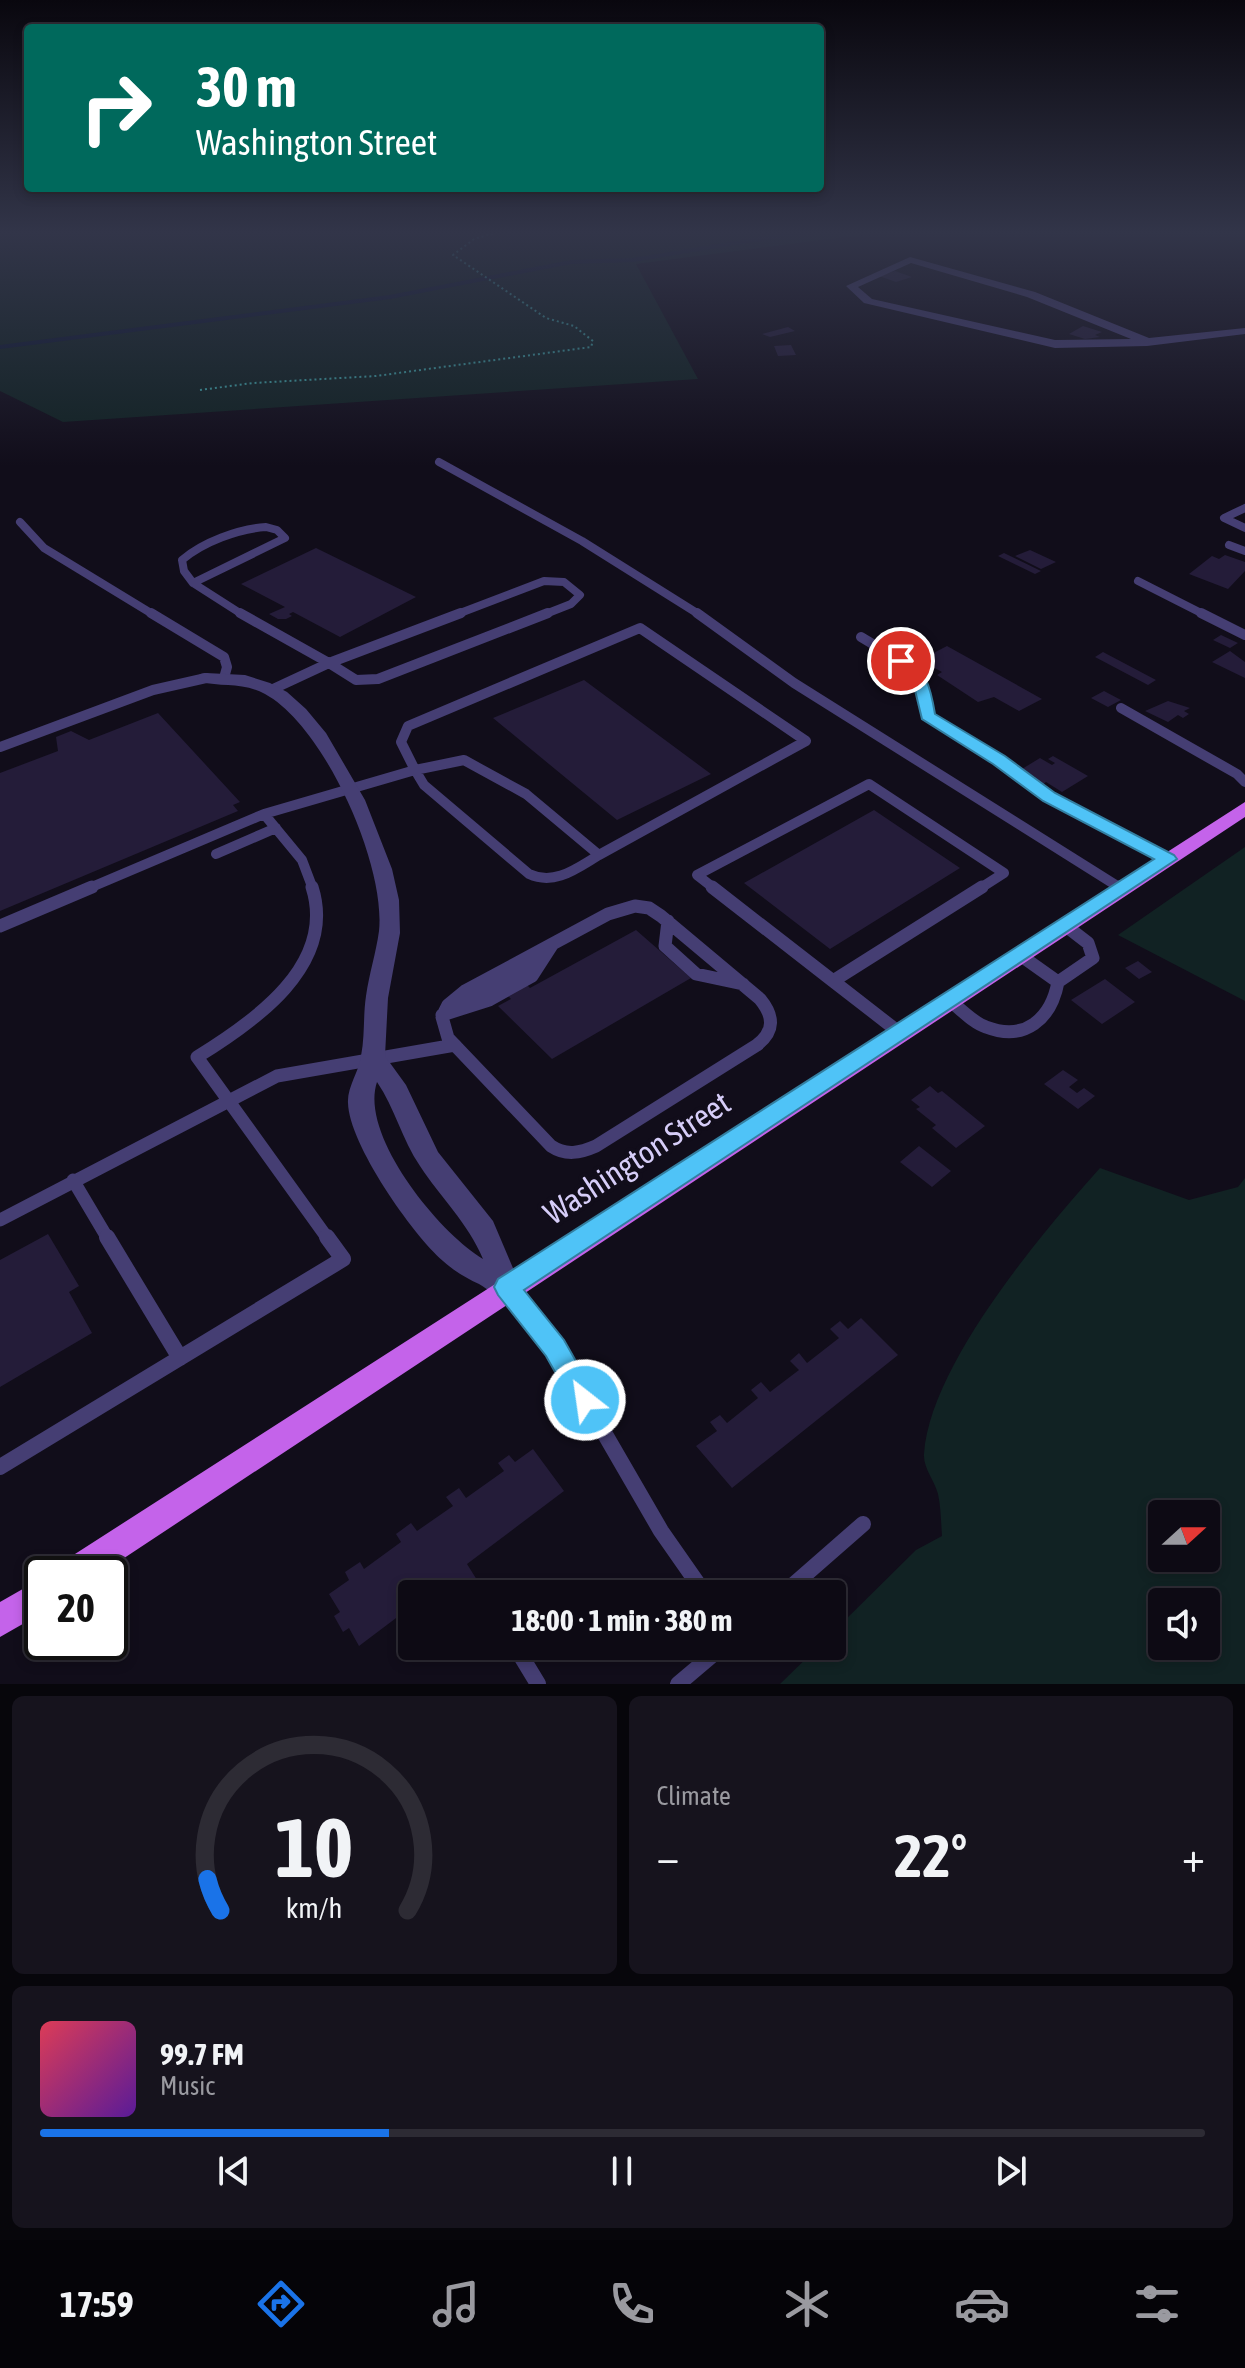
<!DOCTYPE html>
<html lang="en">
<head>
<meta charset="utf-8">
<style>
  :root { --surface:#0d0a14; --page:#16131d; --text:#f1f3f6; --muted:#9a9aa0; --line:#2d2b34; --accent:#1a73e8 }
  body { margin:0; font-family:"Asap Condensed",sans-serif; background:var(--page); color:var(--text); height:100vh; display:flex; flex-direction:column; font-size:30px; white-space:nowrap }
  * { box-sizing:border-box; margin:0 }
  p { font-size:26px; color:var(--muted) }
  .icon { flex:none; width:44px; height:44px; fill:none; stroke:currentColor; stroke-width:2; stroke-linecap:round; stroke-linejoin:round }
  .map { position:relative; height:1684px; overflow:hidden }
  .side { display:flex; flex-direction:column; gap:12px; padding:12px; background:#07060b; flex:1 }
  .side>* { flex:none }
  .hud { position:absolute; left:24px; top:24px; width:800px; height:168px; border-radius:8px; box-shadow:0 4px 12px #0003,0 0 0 2px var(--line); background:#00695c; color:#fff; overflow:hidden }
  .needle { width:52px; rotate:69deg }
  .tools { position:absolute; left:1148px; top:1500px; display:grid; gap:16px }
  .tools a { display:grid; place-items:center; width:72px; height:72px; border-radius:8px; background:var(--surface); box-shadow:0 4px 12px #0003,0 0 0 2px var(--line); font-size:40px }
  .speed { position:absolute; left:24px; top:1556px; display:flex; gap:16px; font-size:40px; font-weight:700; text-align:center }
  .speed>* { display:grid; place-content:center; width:104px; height:104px; border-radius:50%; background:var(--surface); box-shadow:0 4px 12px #0003,0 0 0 2px var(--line); line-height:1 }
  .speed .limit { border:4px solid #111; border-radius:12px; background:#fff; color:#111 }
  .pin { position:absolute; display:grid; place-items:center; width:68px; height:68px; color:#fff; margin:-34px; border:4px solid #fff; border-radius:50%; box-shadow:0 2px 8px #0007 }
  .me { position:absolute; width:88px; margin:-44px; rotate:330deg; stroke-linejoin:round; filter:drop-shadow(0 0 6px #0008) }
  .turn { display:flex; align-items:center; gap:28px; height:168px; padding:0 40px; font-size:36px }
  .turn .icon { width:104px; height:104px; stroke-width:2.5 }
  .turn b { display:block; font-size:56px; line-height:68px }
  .big { font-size:60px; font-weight:700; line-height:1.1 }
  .side .card { flex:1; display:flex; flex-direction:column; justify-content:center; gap:12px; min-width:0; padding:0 28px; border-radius:12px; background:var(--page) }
  .side .dial { align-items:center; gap:0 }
  .dial svg { height:208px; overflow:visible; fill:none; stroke:var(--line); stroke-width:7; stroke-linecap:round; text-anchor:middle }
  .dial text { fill:var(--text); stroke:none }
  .song { display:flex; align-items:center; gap:24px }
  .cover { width:96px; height:96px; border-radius:12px; background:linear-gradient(135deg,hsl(350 70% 55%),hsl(270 70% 35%)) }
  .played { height:8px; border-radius:4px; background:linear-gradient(90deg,var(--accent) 30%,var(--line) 30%) }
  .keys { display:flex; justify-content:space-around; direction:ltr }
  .heat { display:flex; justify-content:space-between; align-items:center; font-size:44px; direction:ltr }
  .side .tiles { flex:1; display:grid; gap:12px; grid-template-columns:1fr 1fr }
  .card:last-child { grid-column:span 2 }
  .trip { position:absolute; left:398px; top:1580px; width:448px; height:80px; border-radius:8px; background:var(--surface); box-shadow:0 4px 12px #0003,0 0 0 2px var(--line); font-weight:700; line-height:80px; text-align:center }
  .menu { display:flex; height:128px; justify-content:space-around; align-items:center; background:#050408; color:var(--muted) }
  .menu .icon { width:56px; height:56px }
  .menu .selected { color:var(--accent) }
  .menu b { font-size:36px; color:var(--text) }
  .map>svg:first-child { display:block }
  .green { fill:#112223; fill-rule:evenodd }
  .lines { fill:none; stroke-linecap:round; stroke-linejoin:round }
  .stream { stroke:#0e1833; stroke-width:4 }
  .building { fill:#241c39 }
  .path { stroke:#3c9b9e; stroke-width:2; stroke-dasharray:2 3; stroke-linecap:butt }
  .lane-far3 { stroke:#453e73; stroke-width:8 }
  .lane-far2 { stroke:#453e73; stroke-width:10 }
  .lane-far1 { stroke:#453e73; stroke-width:13 }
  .lane { stroke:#453e73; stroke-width:16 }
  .street { fill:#453e73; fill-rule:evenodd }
  .primary { fill:#c463ea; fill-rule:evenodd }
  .route { fill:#4fc3f7; stroke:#337fa1; stroke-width:2 }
  .labels { text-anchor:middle; stroke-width:8; stroke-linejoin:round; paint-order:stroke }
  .near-street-label { font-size:32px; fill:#d6cdf8; stroke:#110d1a }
</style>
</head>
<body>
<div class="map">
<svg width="1245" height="1684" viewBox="0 0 1245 1684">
  <rect width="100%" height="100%" fill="#110d1a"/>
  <!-- green -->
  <path class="green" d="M0 231H855L860 235 636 264 698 379 63 422 0 391Z
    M1245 847V1001L1118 935Z
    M1100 1168 1189 1200 1238 1187 1245 1178V1684H780L819 1646H832V1633L916 1550 942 1536C941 1523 941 1507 938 1494 935 1481 923 1468 924 1454 930 1365 1041 1234 1100 1168ZM1162 1514H1206V1558H1162ZM1206 1602V1646H1162V1602Z"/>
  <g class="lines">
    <!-- stream -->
    <path class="stream" d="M0 347 390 297 571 262 633 260 796 233 827 231"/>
  </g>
  <!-- building -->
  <path class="building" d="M895 271 912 277 896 282 879 276Z
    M1083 326 1102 332 1095 335 1100 337 1085 339 1069 334Z
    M788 327 795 331 770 337 762 334Z
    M791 345 796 355 778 356 774 346Z
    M316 548 416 597 340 637 293 612 289 614 292 616 286 619H278L269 614 285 607 241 584Z
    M1030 550 1056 562 1041 569 1015 556Z
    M1004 553 1041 571 1035 574 998 556Z
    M1225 555 1245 562V571L1228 589 1189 574 1212 556 1219 559Z
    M1221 635 1238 643 1230 648 1213 640Z
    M947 646 1042 699 1019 711 994 697 978 702 937 675 942 672 920 660Z
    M1230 651 1245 662V678L1212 662Z
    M1103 652 1156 680 1148 685 1095 657Z
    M584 680 711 774 617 820 493 718Z
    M1104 691 1121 700 1108 707 1091 698Z
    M1168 701 1190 708 1184 711 1189 714 1183 718 1178 715 1168 722 1145 711Z
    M158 713 240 802 233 805 238 811 0 911V773L58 751 56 737 71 731 89 740Z
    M1053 756 1088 776 1062 792 1046 782 1041 786 1030 779 1035 777 1022 769 1040 758 1052 765 1055 763 1048 759Z
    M874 810 960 868 830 949 744 883Z
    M636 930 691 978 552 1059 498 1006 511 999 500 987 519 977 530 988Z
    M1138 961 1152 972 1139 979 1125 968Z
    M1105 979 1135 1002 1102 1024 1071 1000Z
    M1063 1070 1078 1080 1069 1087 1077 1093 1084 1088 1095 1096 1078 1109 1044 1084Z
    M930 1086 938 1093 942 1091 985 1126 956 1148 932 1128 936 1125 916 1109 920 1107 911 1100Z
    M919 1146 951 1171 932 1187 900 1162Z
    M48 1234 79 1286 69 1292 92 1333 0 1387V1260Z
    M861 1318 898 1355 732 1488 696 1446 717 1431 710 1422 720 1415 727 1423 758 1398 751 1390 761 1382 770 1392 799 1370 790 1361 799 1353 807 1363 839 1338 830 1329 840 1321 848 1329Z
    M533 1449 564 1491 467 1564 477 1580 458 1594 448 1579 428 1594H412V1606L359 1646 349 1628 343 1632 334 1616 340 1612 329 1594 349 1580 345 1572 360 1562 364 1569 401 1542 396 1534 411 1523 417 1531 453 1506 446 1497 459 1488 466 1498 504 1471 498 1463 509 1455 515 1462Z"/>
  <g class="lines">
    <!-- path -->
    <path class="path" d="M200 390 253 383 376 376 591 347 593 341 574 326 546 318 453 255 474 239 501 231"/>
    <!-- lane-far3 -->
    <path class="lane-far3" d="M439 462 582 541 700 615
      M1245 508 1224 518 1245 528
      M20 522 44 548 154 615
      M266 527 277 530 285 538 193 583 184 571 182 560C203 542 238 529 266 527Z
      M1229 545 1245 551
      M1138 581 1205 615
      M193 583 243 615
      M455 615 544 581 564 582 580 595 571 604 543 615"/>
    <!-- lane-far2 -->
    <path class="lane-far2" d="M151 613 224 657 227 667 224 678
      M240 613 329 663
      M697 613 794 683 1122 889
      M1201 613 1245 635
      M861 637 901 661 921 681 927 716 999 760 1049 797 1168 859
      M329 663 356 680 378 679 548 613
      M329 663 461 613
      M271 690 329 663
      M1121 708 1237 774 1245 782
      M0 747 153 690 206 678
      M464 760 526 794 599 855C577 868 555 886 529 874L424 785 415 770Z
      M264 814 415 770 401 742 408 726 640 628 806 741 599 855
      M216 854 276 828
      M87 889 264 814 302 860 313 889
      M715 889 697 875 869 784 1004 873 979 889"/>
    <!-- lane-far1 -->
    <path class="lane-far1" d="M312 887C337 965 254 1022 197 1057L328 1239
      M712 887 833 981
      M1119 887 1122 889
      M635 906 649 908 661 916 760 999C774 1016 775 1031 757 1045L596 1146C580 1153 566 1156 551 1146L448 1038 442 1017 448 1005 465 991 608 914Z
      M668 921 665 946 696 974 743 984
      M0 926 92 887
      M1020 955 1058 982
      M833 981 900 1033
      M833 981 982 887
      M468 1001 541 962
      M950 1001C961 1009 973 1023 986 1027 1025 1042 1051 1019 1058 982L1093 958 1088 943 1066 926
      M442 1015 489 1000 532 976 552 945
      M73 1180 108 1239
      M0 1220 277 1076 455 1045"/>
    <!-- lane -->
    <path class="lane" d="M107 1237 180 1358
      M508 1289 555 1348 661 1531 705 1594
      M0 1467 343 1259 327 1237
      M783 1594 863 1524
      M515 1646 538 1684
      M678 1684 723 1646"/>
    <!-- street -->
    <path class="street" d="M910 257 1035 292 1149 338 1245 328V334L1147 346 1055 348 864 303 846 286ZM911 263 1027 297 1131 339 1055 340 872 299 858 287Z
      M206 673 245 675 270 683 287 692 306 709 326 733 365 800 392 869 399 900 400 933 388 998 385 1056 406 1085 438 1152 493 1221 521 1287 517 1295C502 1301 492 1292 479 1284 466 1278 454 1271 443 1261 412 1234 349 1144 348 1103 347 1087 359 1072 361 1056 365 1036 363 1016 366 996 369 974 376 953 379 931 386 864 324 726 265 694 243 682 222 687 200 682L197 678 200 674ZM377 1082C395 1108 402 1140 420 1166 441 1198 468 1223 483 1259 439 1233 359 1135 377 1082Z"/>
    <!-- primary -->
    <path class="primary" d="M1245 802V817L100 1574H56L61 1563Z
      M42 1578V1613L0 1637V1602Z"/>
  </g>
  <!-- sky -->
  <linearGradient id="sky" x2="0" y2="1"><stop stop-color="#09070e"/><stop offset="0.5" stop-color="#323549"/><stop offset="1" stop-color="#323549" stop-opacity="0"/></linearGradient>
  <rect width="1245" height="466" fill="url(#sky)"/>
  <!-- route -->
  <path class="route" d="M901 656C926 665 931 690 935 714L1005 756 1055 793 1174 855 1177 859 524 1290 564 1340 598 1400 595 1409 585 1413 576 1409 546 1356 498 1295 494 1287 498 1279 1154 859 1043 801 993 764 922 719 913 682 893 661Z"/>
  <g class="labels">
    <!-- near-street labels -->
    <g class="near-street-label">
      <text transform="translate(637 1158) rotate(-33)" y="11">Washington Street</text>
    </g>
  </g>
</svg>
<div class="tools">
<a><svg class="needle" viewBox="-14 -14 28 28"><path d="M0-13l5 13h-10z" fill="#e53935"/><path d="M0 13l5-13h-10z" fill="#9a9aa0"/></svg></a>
<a><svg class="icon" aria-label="sound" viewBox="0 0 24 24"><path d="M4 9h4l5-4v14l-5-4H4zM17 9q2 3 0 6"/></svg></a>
</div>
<div class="speed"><div class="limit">20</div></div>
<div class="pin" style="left:901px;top:661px;background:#d93025"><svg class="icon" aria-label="arrive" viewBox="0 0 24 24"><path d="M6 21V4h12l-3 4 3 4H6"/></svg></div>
<svg class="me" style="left:585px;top:1400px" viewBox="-20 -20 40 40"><circle r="17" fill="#4fc3f7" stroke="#fff" stroke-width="3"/><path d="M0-11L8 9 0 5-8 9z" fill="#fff"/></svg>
<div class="trip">18:00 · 1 min · 380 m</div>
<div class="hud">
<div class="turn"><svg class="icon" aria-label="right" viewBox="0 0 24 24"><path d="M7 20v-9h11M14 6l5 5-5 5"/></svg><div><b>30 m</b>Washington Street</div></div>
</div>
</div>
<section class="side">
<div class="tiles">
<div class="card dial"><svg viewBox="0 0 100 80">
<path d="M14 69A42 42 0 1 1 86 69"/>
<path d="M14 69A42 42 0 0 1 9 57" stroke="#1a73e8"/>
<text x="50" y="56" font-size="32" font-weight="700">10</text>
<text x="50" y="72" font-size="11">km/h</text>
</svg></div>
<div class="card"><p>Climate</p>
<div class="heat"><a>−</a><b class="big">22°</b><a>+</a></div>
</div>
<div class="card">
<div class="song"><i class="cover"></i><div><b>99.7 FM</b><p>Music</p></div></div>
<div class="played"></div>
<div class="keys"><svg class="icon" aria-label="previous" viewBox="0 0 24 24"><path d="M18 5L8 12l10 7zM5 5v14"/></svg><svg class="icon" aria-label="pause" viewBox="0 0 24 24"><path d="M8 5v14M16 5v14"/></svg><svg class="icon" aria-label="next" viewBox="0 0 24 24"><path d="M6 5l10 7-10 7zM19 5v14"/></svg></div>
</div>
</div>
</section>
<nav class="menu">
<b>17:59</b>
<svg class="icon selected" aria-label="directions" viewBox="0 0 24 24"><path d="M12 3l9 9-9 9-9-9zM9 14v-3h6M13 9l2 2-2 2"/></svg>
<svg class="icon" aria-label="music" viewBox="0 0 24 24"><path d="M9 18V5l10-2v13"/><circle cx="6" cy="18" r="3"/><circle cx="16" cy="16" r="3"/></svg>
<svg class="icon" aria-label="phone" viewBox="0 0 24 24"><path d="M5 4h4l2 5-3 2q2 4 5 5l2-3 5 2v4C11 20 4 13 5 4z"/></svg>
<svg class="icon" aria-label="climate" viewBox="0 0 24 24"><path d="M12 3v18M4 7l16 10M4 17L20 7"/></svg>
<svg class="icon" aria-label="car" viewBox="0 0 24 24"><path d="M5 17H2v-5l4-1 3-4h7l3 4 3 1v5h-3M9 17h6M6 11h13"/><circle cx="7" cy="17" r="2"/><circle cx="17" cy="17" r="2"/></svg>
<svg class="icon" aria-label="filters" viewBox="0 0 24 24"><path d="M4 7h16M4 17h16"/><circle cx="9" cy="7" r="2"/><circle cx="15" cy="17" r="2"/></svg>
</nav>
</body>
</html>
